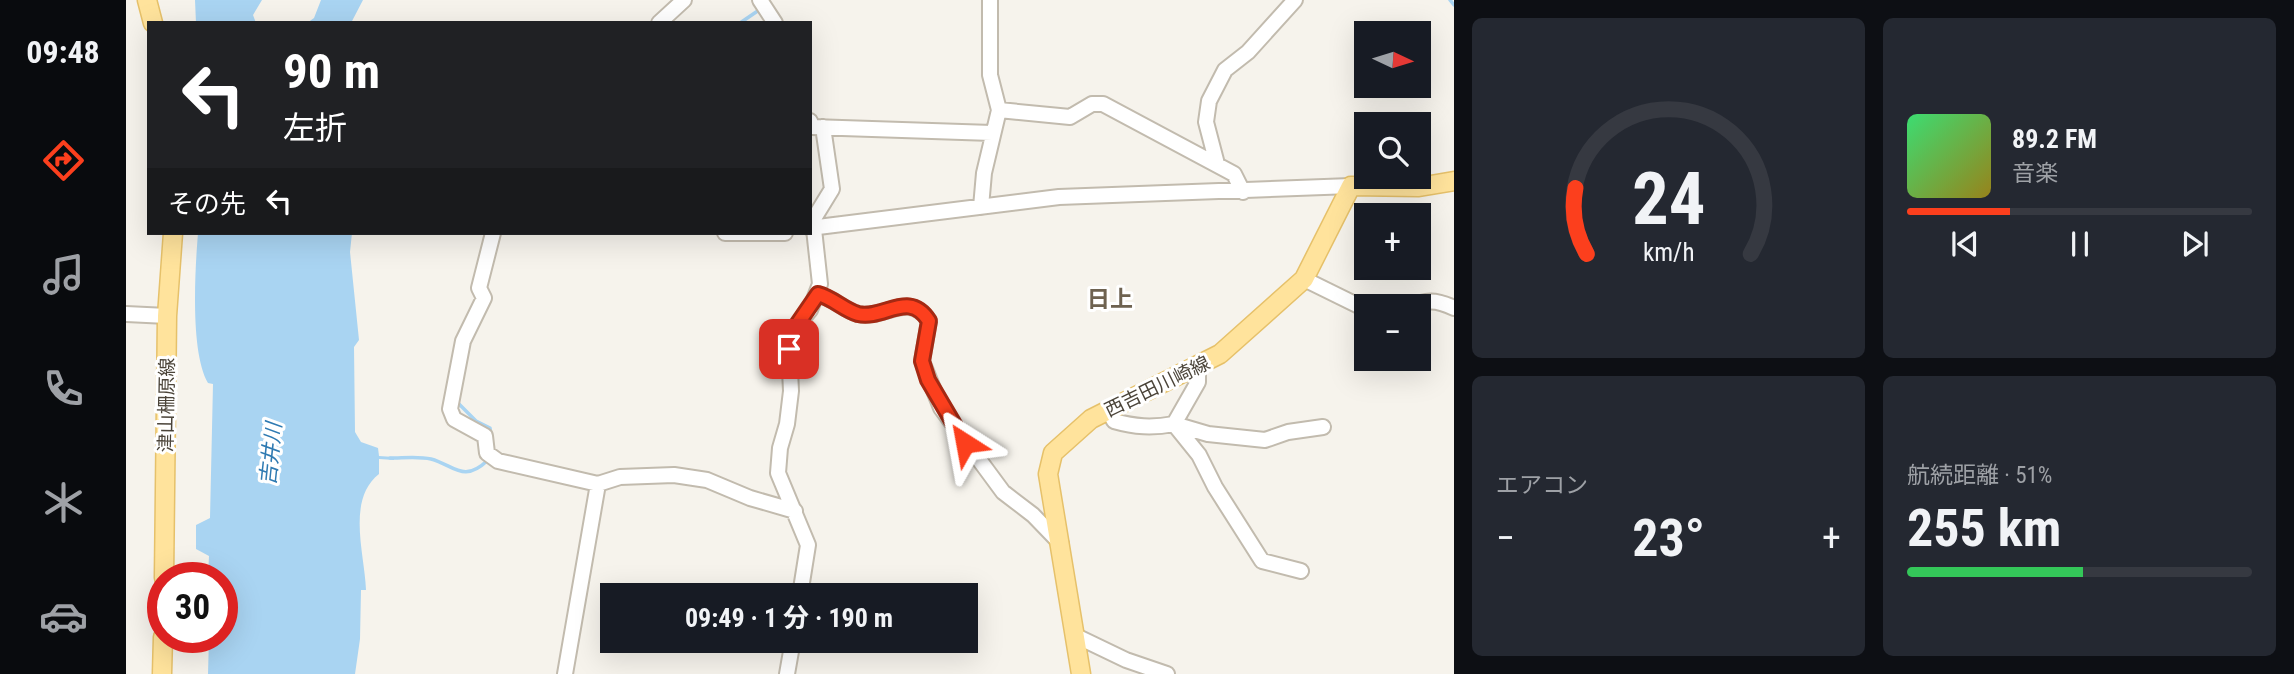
<!DOCTYPE html>
<html lang="ja">
<head>
<meta charset="utf-8">
<style>
  :root { --surface:#171b24; --page:#242831; --text:#f1f3f6; --muted:#9ea1a6; --line:#363941; --accent:#fc3f1d }
  body { margin:0; font-family:"Roboto Condensed","Noto Sans JP",sans-serif; background:var(--page); color:var(--text); height:100vh; display:flex; flex-direction:column; font-size:26px; white-space:nowrap }
  * { box-sizing:border-box; margin:0 }
  p { font-size:23px; color:var(--muted) }
  .icon { flex:none; width:38px; height:38px; fill:none; stroke:currentColor; stroke-width:2; stroke-linecap:round; stroke-linejoin:round }
  .map { position:relative; flex:1; overflow:hidden }
  .side { display:flex; flex-direction:column; gap:18px; padding:18px; background:#0d0f14; width:840px }
  .side>* { flex:none }
  .banner { position:absolute; left:21px; top:21px; width:665px; height:214px; border-radius:0px; box-shadow:0 7px 28px #0002; background:#202124; color:#fff; overflow:hidden }
  .needle { width:46px; rotate:94deg }
  .buttons { position:absolute; left:1228px; top:21px; display:grid; gap:14px }
  .buttons a { display:grid; place-items:center; width:77px; height:77px; border-radius:0px; background:var(--surface); box-shadow:0 7px 28px #0002; font-size:35px }
  .speed { position:absolute; left:21px; top:562px; display:flex; gap:14px; font-size:35px; font-weight:700; text-align:center }
  .speed>* { display:grid; place-content:center; width:91px; height:91px; border-radius:50%; background:var(--surface); box-shadow:0 7px 28px #0002; line-height:1 }
  .speed .limit { border:10px solid #d22; background:#fff; color:#111 }
  .pin { position:absolute; display:grid; place-items:center; width:60px; height:60px; color:#fff; margin:-30px; border-radius:14px; box-shadow:0 4px 10px #0006 }
  .me { position:absolute; width:77px; margin:-38px; rotate:326deg; stroke-linejoin:round; filter:drop-shadow(0 0 5px #0008) }
  .turn { display:flex; align-items:center; gap:24px; height:147px; padding:0 21px; font-size:32px }
  .turn .icon { width:91px; height:91px; stroke-width:2.5 }
  .turn b { display:block; font-size:49px; line-height:60px }
  .then { display:flex; align-items:center; height:66px; padding:0 21px; background:#0003; gap:14px; font-size:26px }
  .big { font-size:52px; font-weight:700; line-height:1.1 }
  .side .card { flex:1; display:flex; flex-direction:column; justify-content:center; gap:10px; min-width:0; padding:0 24px; border-radius:10px; background:var(--page) }
  .side .dial { align-items:center; gap:0 }
  .dial svg { height:182px; overflow:visible; fill:none; stroke:var(--line); stroke-width:7; stroke-linecap:round; text-anchor:middle }
  .dial text { fill:var(--text); stroke:none }
  .song { display:flex; align-items:center; gap:21px }
  .cover { width:84px; height:84px; border-radius:10px; background:linear-gradient(135deg,hsl(140 70% 55%),hsl(50 70% 35%)) }
  .played { height:7px; border-radius:4px; background:linear-gradient(90deg,var(--accent) 30%,var(--line) 30%) }
  .keys { display:flex; justify-content:space-around; direction:ltr }
  .heat { display:flex; justify-content:space-between; align-items:center; font-size:38px; direction:ltr }
  .charge { height:10px; border-radius:5px; background:linear-gradient(90deg,#34c759 51%,var(--line) 0) }
  .side .tiles { flex:1; display:grid; gap:18px; grid-template-columns:repeat(2,1fr) }
  .trip { position:absolute; left:474px; top:583px; width:378px; height:70px; border-radius:0px; background:var(--surface); box-shadow:0 7px 28px #0002; font-weight:700; line-height:70px; text-align:center }
  main { display:flex; flex:1; min-height:0 }
  .menu { display:flex; flex-direction:column; width:126px; justify-content:space-around; align-items:center; background:#090b0e; color:var(--muted) }
  .menu .icon { width:49px; height:49px }
  .menu .current { color:var(--accent) }
  .menu b { font-size:32px; color:var(--text) }
  .map>svg:first-child { display:block }
  .water { fill:#a9d4f2 }
  .lines { fill:none; stroke-linecap:round; stroke-linejoin:round }
  .stream { stroke:#a9d4f2; stroke-width:3.5 }
  .minor-casing { stroke:#c2bbae; stroke-width:18 }
  .major-casing { stroke:#e6c16a; stroke-width:21 }
  .minor { stroke:#fff; stroke-width:14 }
  .major { stroke:#ffe39c; stroke-width:18 }
  .route-casing { stroke:#a42913; stroke-width:18 }
  .route { stroke:#fc3f1d; stroke-width:12 }
  .labels { text-anchor:middle; stroke-width:6; stroke-linejoin:round; paint-order:stroke }
  .street-label { font-size:19px; fill:#4b4439; stroke:#fff }
  .water-label { font-size:21px; font-style:italic; fill:#2e7ab2; stroke:#fff }
  .quarter-label { font-size:23px; font-weight:bold; fill:#6e6250; stroke:#fff }
</style>
</head>
<body>
<main>
<nav class="menu">
<b>09:48</b>
<svg class="icon current" aria-label="directions" viewBox="0 0 24 24"><path d="M12 3l9 9-9 9-9-9zM9 14v-3h6M13 9l2 2-2 2"/></svg>
<svg class="icon" aria-label="music" viewBox="0 0 24 24"><path d="M9 18V5l10-2v13"/><circle cx="6" cy="18" r="3"/><circle cx="16" cy="16" r="3"/></svg>
<svg class="icon" aria-label="phone" viewBox="0 0 24 24"><path d="M5 4h4l2 5-3 2q2 4 5 5l2-3 5 2v4C11 20 4 13 5 4z"/></svg>
<svg class="icon" aria-label="climate" viewBox="0 0 24 24"><path d="M12 3v18M4 7l16 10M4 17L20 7"/></svg>
<svg class="icon" aria-label="car" viewBox="0 0 24 24"><path d="M5 17H2v-5l4-1 3-4h7l3 4 3 1v5h-3M9 17h6M6 11h13"/><circle cx="7" cy="17" r="2"/><circle cx="17" cy="17" r="2"/></svg>
</nav>
<div class="map">
<svg width="1328" height="674" viewBox="0 0 1328 674">
  <rect width="100%" height="100%" fill="#f6f3ec"/>
  <!-- water -->
  <path class="water" d="M69 0H136L127 15 130 23H70Z
    M195 0H237L225 23H181L188 18Z
    M72 233H226L224 252 233 340 228 347 229 432 235 442 252 448 253 456 268 457V460L253 459V474C220 500 239 555 240 590H235L234 639 229 674H82L83 637H96V578L82 577 83 556 70 549V525L84 518 87 384 82 383C64 352 69 270 72 233Z"/>
  <g class="lines">
    <!-- stream -->
    <path class="stream" d="M1324 0 1328 5
      M614 23 636 8
      M332 338 348 304
      M321 395 323 379
      M330 401 350 421 364 428 365 436
      M264 458C277 458 293 456 305 459 328 465 337 484 362 460"/>
    <defs>
      <path id="minor" d="M634 0 649 23
        M533 23 558 0
        M873 110 944 117 966 104H977L1108 174 1117 192
        M684 121 686 127 866 133
        M1091 164 1080 122 1083 101 1099 70 1122 52 1169 0
        M855 207 858 173 873 110 864 75V0
        M684 228 933 197 1225 186
        M367 233 353 288 358 298 337 341 324 409 328 419 359 436 361 453 372 461 472 484 494 477 548 475 581 480 624 498 669 511
        M599 233H659
        M1178 279 1241 310
        M692 294C707 298 718 310 732 314 758 320 783 290 803 321L796 361 815 408 877 492 907 515 935 544
        M1289 306C1301 298 1316 302 1328 308
        M0 314 41 316
        M982 410 988 421C1009 427 1026 428 1048 424L1072 382V368
        M1175 571 1136 561 1089 487 1073 455 1048 424 1082 434 1139 440 1162 432 1197 427
        M674 595 682 545 652 473 654 448 661 424 665 391 663 349 668 329 684 310 694 284 687 220 706 189 697 127
        M948 635 1000 660 1041 674
        M439 674 472 484
        M661 674 667 640"/>
      <path id="major" d="M21 0 27 23
        M38 578 41 316 47 233
        M36 674 37 637
        M955 674 922 474 927 453 965 419 1094 354 1178 279 1225 186 1293 187 1328 181"/>
    </defs>
    <!-- minor casing -->
    <use href="#minor" class="minor-casing"/>
    <!-- major casing -->
    <use href="#major" class="major-casing"/>
    <!-- minor -->
    <use href="#minor" class="minor"/>
    <!-- major -->
    <use href="#major" class="major"/>
  </g>
  <g class="lines">
    <defs>
      <path id="route" d="M663 349 668 329 692 294C707 298 718 310 732 314 758 320 783 289 803 321L796 361 802 380 839 443"/>
    </defs>
    <!-- route casing -->
    <use href="#route" class="route-casing"/>
    <!-- route -->
    <use href="#route" class="route"/>
  </g>
  <g class="labels">
    <!-- street labels -->
    <g class="street-label">
      <text transform="translate(1031 386) rotate(-26)" y="7">西吉田川崎線</text>
      <text transform="translate(40 405) rotate(-89)" y="7">津山柵原線</text>
    </g>
    <!-- water labels -->
    <g class="water-label">
      <text transform="translate(145 454) rotate(-84)" y="7">吉井川</text>
    </g>
    <!-- quarter labels -->
    <g class="quarter-label">
      <text x="984" y="307">日上</text>
    </g>
  </g>
</svg>
<div class="buttons">
<a><svg class="needle" viewBox="-14 -14 28 28"><path d="M0-13l5 13h-10z" fill="#e53935"/><path d="M0 13l5-13h-10z" fill="#9ea1a6"/></svg></a>
<a><svg class="icon" aria-label="search" viewBox="0 0 24 24"><circle cx="10" cy="10" r="6"/><path d="M15 15l6 6"/></svg></a>
<a>+</a>
<a>−</a>
</div>
<div class="speed"><div class="limit">30</div></div>
<div class="pin" style="left:663px;top:349px;background:#d93025"><svg class="icon" aria-label="arrive" viewBox="0 0 24 24"><path d="M6 21V4h12l-3 4 3 4H6"/></svg></div>
<svg class="me" style="left:839px;top:443px" viewBox="-20 -20 40 40"><path d="M0-17L14 15 0 8-14 15z" fill="#fc3f1d" stroke="#fff" stroke-width="4"/></svg>
<div class="trip">09:49 · 1 分 · 190 m</div>
<div class="banner">
<div class="turn"><svg class="icon" aria-label="left" viewBox="0 0 24 24"><path d="M17 20v-9H6M10 6l-5 5 5 5"/></svg><div><b>90 m</b>左折</div></div>
<div class="then">その先<svg class="icon" aria-label="left" viewBox="0 0 24 24"><path d="M17 20v-9H6M10 6l-5 5 5 5"/></svg></div>
</div>
</div>
<section class="side">
<div class="tiles">
<div class="card dial"><svg viewBox="0 0 100 80">
<path d="M14 69A42 42 0 1 1 86 69"/>
<path d="M14 69A42 42 0 0 1 9 40" stroke="#fc3f1d"/>
<text x="50" y="56" font-size="32" font-weight="700">24</text>
<text x="50" y="72" font-size="11">km/h</text>
</svg></div>
<div class="card">
<div class="song"><i class="cover"></i><div><b>89.2 FM</b><p>音楽</p></div></div>
<div class="played"></div>
<div class="keys"><svg class="icon" aria-label="previous" viewBox="0 0 24 24"><path d="M18 5L8 12l10 7zM5 5v14"/></svg><svg class="icon" aria-label="pause" viewBox="0 0 24 24"><path d="M8 5v14M16 5v14"/></svg><svg class="icon" aria-label="next" viewBox="0 0 24 24"><path d="M6 5l10 7-10 7zM19 5v14"/></svg></div>
</div>
<div class="card"><p>エアコン</p>
<div class="heat"><a>−</a><b class="big">23°</b><a>+</a></div>
</div>
<div class="card"><p>航続距離 · 51%</p><b class="big">255 km</b><div class="charge"></div></div>
</div>
</section>
</main>
</body>
</html>
